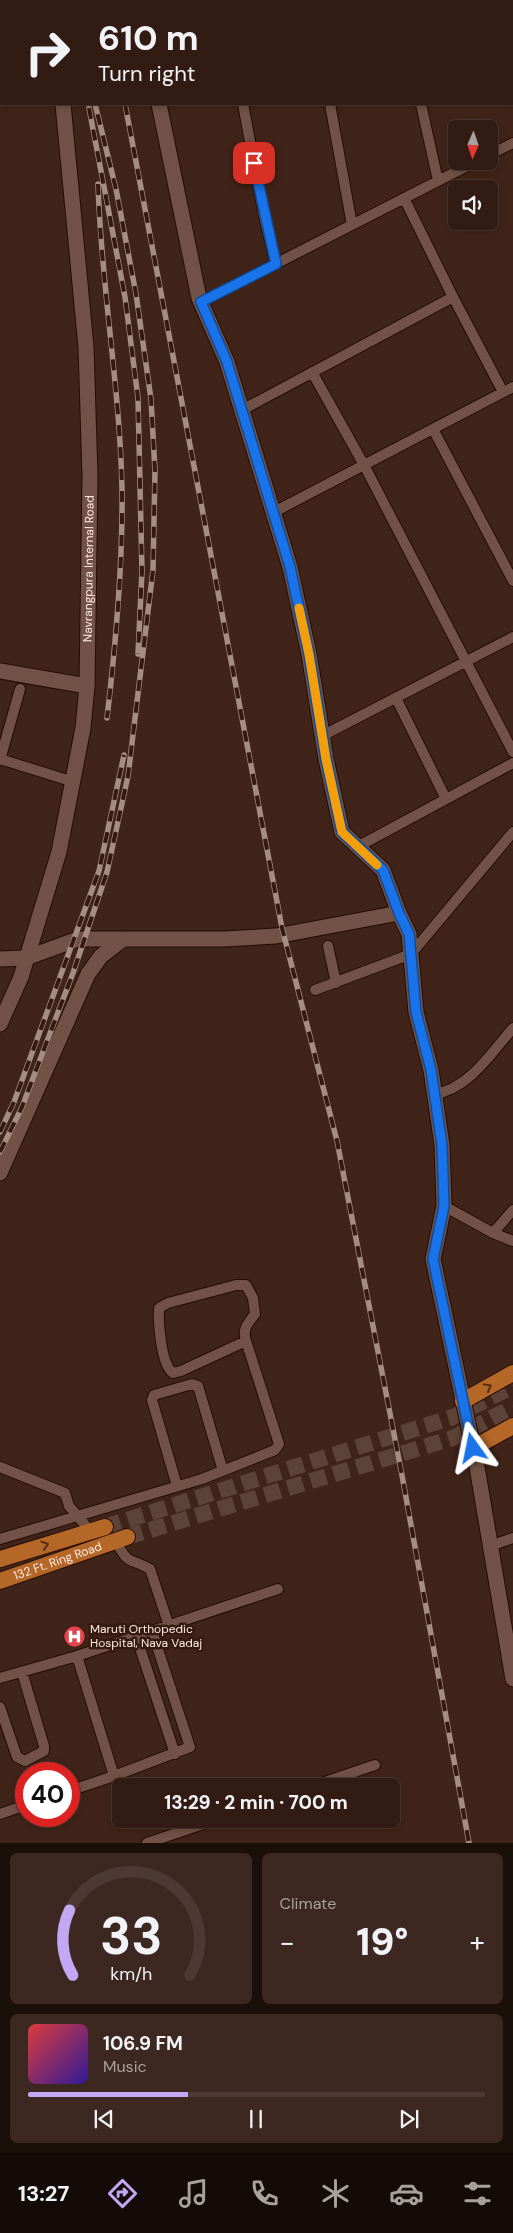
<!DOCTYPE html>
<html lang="en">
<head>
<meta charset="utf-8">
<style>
  :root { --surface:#311b13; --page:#3d2821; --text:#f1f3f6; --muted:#a8a1a0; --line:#4c3933; --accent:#c3a7f2 }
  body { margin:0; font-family:"DM Sans",sans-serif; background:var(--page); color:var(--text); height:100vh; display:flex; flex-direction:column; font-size:19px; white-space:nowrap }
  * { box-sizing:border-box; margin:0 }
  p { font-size:16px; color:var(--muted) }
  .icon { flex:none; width:28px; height:28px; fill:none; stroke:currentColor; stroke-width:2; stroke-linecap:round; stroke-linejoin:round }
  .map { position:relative; height:1843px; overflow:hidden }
  .sheet { display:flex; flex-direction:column; gap:10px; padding:10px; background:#1b0f0a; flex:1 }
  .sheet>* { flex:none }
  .top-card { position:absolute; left:0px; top:0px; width:514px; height:105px; box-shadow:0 2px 8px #0003,0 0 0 1px var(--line); background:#311b13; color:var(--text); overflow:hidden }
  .needle { width:32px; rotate:182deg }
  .tools { position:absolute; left:448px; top:120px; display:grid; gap:10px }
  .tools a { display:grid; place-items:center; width:50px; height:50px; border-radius:8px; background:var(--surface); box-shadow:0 2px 8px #0003,0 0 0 1px var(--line); font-size:25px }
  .speed { position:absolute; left:15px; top:1762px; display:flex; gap:10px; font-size:25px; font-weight:700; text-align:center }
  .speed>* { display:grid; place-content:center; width:65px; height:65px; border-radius:50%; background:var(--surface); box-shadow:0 2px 8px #0003,0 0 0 1px var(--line); line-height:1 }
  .speed .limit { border:8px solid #d22; background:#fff; color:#111 }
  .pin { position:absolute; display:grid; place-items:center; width:42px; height:42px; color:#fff; margin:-21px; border-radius:10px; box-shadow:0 2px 8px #0006 }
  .me { position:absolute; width:55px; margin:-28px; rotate:348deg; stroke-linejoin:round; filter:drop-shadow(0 0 4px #0008) }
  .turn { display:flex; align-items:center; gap:18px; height:105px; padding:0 15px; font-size:22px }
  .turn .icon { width:65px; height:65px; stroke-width:2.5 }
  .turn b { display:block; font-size:35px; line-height:42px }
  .big { font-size:38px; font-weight:800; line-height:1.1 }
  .sheet .card { flex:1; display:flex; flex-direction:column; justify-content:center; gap:8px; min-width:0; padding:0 18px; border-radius:8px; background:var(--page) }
  .sheet .dial { align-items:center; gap:0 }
  .dial svg { height:130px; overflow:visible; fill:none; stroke:var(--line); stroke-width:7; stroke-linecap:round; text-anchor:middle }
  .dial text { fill:var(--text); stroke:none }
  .song { display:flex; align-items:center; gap:15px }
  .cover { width:60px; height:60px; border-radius:8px; background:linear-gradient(135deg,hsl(0 70% 55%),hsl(250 70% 35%)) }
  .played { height:5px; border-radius:2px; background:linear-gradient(90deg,var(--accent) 35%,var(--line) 35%) }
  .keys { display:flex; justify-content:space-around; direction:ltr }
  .heat { display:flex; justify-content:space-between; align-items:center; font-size:28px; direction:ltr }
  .sheet .tiles { flex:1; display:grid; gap:10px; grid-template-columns:1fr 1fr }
  .card:last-child { grid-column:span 2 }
  .trip { position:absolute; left:112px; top:1778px; width:288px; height:50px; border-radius:8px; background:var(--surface); box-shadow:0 2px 8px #0003,0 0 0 1px var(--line); font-weight:800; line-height:50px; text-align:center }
  .dock { display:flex; height:80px; justify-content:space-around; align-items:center; background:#140b08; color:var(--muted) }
  .dock .icon { width:35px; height:35px }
  .dock .on { color:var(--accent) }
  .dock b { font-size:22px; color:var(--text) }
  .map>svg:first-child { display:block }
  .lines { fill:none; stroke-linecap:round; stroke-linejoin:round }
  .primary-tunnel { stroke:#5d4237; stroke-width:16; stroke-dasharray:16 8; stroke-linecap:butt }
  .street-casing { stroke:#260c03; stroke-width:12 }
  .secondary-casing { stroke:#260c03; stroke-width:17 }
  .primary-casing { stroke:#260c03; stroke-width:18 }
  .street { stroke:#725246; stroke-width:10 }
  .secondary { stroke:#725246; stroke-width:15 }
  .primary { stroke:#b46727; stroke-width:16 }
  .rail-casing { stroke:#a58d84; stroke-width:5.5 }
  .rail { stroke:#361a10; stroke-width:4; stroke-dasharray:11; stroke-linecap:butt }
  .oneway { stroke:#562d16 }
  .route-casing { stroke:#114b97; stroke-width:12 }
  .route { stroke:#1a73e8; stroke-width:9 }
  .slow { stroke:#f59e0b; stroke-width:9 }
  .labels { text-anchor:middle; stroke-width:5; stroke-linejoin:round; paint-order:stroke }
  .street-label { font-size:12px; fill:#feeae3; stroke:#361a10 }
  .poi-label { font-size:12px; fill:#feeae3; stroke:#361a10; text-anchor:start }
</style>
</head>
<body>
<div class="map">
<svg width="513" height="1843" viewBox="0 0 513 1843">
  <rect width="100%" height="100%" fill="#412419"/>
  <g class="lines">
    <!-- primary-tunnel -->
    <path class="primary-tunnel" d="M105 1527 453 1417 513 1386
      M127 1537 453 1438 513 1407"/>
    <defs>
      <path id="street" d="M312 0V1
        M396 0 397 1
        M243 104 265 221 276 264
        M330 104 352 225
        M421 104 438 181
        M489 155 513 143
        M453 297 503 392
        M201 302 477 161
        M312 372 364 465 513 752
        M242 410 453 297 404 198
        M433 429 513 581
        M274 512 513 387
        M396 698 446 799
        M322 736 513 637
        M0 759 74 782
        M0 760 20 689
        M357 847 513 763
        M328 946 336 983
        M315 990 411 954 513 832
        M434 1094C468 1090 492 1052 513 1028
        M444 1206 493 1233 513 1210
        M493 1233 513 1241
        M0 1467 65 1493 69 1506 90 1531
        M177 1486 152 1400 154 1395 192 1384 198 1386 223 1471
        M0 1539 202 1479 275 1450 279 1444 246 1341C242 1329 248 1323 255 1314L253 1298 246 1285H236L168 1303 159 1308C158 1323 161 1364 173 1373L181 1371 246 1341
        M115 1540C129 1566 128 1557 150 1569L169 1626
        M490 1546 513 1538
        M136 1636 175 1754
        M77 1656 278 1589
        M0 1678 77 1656 114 1776
        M0 1707 17 1757 25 1761 44 1751V1746L22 1672
        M313 1786 375 1765
        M69 1791 114 1776 190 1747 152 1631
        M0 1814 26 1805
        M147 1843 218 1819"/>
      <g id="secondary">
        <path d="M46 0V1"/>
        <path d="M134 0 135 1"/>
        <path d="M235 1 247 0"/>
        <path d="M0 15H1"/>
        <path d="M159 104 199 298 227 362 290 567 309 654 326 759 342 832 383 870 399 913 409 934 416 1012 431 1070 442 1145 444 1206 433 1259 476 1461 513 1679"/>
        <path d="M0 671 87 686"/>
        <path d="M0 959 26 958 78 939H224L276 936 399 913"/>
        <path id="s1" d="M0 1024 21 977 59 852 83 728 87 686 90 476 86 347 63 104"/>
        <path d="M0 1173 88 974 101 956 122 940"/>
      </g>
      <g id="primary">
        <path d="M463 1401 513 1373"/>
        <path d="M473 1448 513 1426"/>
        <path d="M0 1559 105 1527"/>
        <path id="s2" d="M0 1581 127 1537"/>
      </g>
    </defs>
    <!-- street casing -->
    <use href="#street" class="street-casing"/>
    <!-- secondary casing -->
    <use href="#secondary" class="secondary-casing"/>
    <!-- primary casing -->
    <use href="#primary" class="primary-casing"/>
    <!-- street -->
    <use href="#street" class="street"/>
    <!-- secondary -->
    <use href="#secondary" class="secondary"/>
    <!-- primary -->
    <use href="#primary" class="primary"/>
    <defs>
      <path id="rail" d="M70 0V1
        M79 0 80 1
        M105 0 106 1
        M125 104 282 928 337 1141 401 1470 469 1843
        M89 108 125 297 138 398 142 571 138 654
        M98 184C101 286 120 387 122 489 123 566 116 642 107 718
        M0 1132 14 1102 99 871 124 755
        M0 1152 22 1107 73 973 107 872 128 776 153 570 155 471 151 399 136 294 116 189 95 104"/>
    </defs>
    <!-- rail casing -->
    <use href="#rail" class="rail-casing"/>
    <!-- rail -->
    <use href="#rail" class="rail"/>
  </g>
  <!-- one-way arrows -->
  <defs><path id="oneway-chevron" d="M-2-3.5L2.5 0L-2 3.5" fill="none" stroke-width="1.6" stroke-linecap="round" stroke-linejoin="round" transform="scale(1.25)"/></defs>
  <g class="oneway">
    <use href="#oneway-chevron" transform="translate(488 1387) rotate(-29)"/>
    <use href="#oneway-chevron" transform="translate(45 1545) rotate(-18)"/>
  </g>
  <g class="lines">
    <defs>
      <path id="route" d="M254 163 276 264 201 302 227 362 290 567 309 654 326 759 342 832 383 870 399 913 409 934 416 1012 431 1070 442 1145 444 1206 433 1259 473 1448"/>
    </defs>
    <!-- route casing -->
    <use href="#route" class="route-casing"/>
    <!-- route -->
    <use href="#route" class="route"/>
    <!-- slow -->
    <path class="slow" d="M299 608 309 654 326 759 342 832 377 865"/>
  </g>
  <!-- icons -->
  <defs>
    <symbol id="hospital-disc" viewBox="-11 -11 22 22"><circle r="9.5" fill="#e0444e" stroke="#361a10"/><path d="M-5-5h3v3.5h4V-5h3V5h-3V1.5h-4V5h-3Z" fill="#fff"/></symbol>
  </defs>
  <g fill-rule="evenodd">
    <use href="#hospital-disc" x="62" y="1624" width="25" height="25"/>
  </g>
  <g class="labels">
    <!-- street labels -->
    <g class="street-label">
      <text dy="4" stroke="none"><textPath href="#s1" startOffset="468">Navrangpura Internal Road</textPath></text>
      <text dy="4" stroke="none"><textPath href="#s2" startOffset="61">132 Ft. Ring Road</textPath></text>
    </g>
    <!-- poi labels -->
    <g class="poi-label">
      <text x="90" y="1633">Maruti Orthopedic<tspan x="90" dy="14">Hospital, Nava Vadaj</tspan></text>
    </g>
  </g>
</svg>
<div class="tools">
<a><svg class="needle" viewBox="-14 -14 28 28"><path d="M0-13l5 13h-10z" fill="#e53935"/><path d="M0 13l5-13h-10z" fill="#a8a1a0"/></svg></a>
<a><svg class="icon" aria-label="sound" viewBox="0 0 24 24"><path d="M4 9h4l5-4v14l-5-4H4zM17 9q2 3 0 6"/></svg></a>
</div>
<div class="speed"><div class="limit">40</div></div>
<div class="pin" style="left:254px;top:163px;background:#d93025"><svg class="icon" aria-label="arrive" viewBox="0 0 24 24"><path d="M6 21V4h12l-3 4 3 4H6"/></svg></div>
<svg class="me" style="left:473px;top:1448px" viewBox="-20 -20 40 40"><path d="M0-17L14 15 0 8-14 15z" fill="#1a73e8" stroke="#fff" stroke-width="4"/></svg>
<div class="trip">13:29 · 2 min · 700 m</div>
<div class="top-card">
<div class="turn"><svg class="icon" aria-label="right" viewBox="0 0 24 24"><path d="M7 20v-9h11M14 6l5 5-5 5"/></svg><div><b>610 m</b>Turn right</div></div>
</div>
</div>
<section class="sheet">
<div class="tiles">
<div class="card dial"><svg viewBox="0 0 100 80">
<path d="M14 69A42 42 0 1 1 86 69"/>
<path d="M14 69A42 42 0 0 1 12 29" stroke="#c3a7f2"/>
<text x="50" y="56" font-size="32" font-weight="700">33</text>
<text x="50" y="72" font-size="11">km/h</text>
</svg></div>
<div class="card"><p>Climate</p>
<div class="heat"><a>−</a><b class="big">19°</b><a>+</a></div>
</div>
<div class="card">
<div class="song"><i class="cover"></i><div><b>106.9 FM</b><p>Music</p></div></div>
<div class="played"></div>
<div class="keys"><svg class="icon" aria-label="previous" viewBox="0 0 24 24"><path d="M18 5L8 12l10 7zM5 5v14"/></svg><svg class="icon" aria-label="pause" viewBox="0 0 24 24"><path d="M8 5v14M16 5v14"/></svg><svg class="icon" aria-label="next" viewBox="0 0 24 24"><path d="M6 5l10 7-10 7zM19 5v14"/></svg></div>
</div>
</div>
</section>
<nav class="dock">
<b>13:27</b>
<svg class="icon on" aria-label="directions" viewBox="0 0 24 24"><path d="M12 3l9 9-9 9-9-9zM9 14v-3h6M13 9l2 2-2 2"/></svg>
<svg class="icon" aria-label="music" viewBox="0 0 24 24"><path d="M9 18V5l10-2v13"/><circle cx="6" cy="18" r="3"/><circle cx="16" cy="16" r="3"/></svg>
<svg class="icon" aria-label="phone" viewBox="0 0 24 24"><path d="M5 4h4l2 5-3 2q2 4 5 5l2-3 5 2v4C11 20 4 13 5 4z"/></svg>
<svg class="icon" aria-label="climate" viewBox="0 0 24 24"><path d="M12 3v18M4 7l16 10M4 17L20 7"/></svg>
<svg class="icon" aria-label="car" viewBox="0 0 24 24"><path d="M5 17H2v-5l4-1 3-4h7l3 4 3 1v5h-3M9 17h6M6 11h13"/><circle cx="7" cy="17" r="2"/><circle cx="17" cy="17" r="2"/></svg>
<svg class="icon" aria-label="filters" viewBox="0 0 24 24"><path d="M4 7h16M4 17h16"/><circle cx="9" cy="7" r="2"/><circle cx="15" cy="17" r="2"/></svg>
</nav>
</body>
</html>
